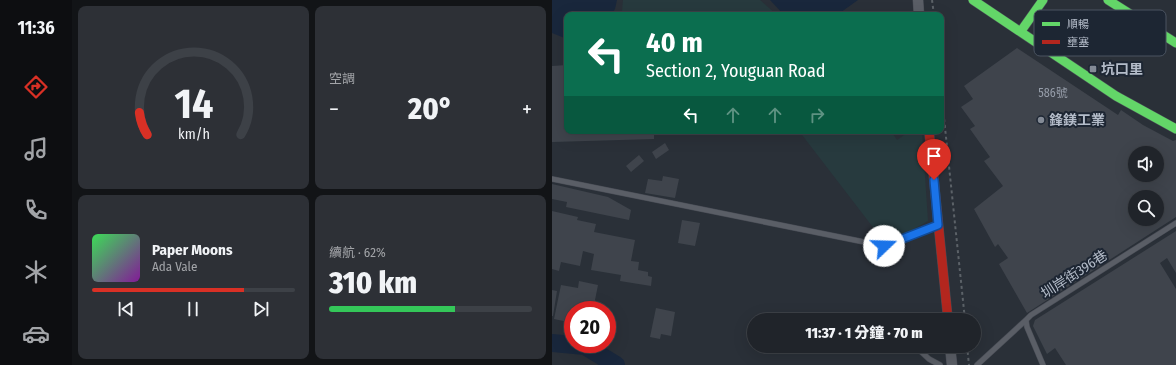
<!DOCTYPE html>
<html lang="zh-TW">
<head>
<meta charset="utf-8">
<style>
  :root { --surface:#20242a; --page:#2d3036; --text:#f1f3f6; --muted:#a2a4a8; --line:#3d4147; --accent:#d93025 }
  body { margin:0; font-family:"Fira Sans Condensed","Noto Sans TC",sans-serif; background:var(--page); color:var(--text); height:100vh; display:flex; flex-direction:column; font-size:15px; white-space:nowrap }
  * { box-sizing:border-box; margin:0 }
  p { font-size:13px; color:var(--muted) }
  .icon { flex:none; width:22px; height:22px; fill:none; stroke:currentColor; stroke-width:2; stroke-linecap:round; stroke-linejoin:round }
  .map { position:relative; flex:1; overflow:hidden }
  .details { display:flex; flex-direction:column; gap:6px; padding:6px; background:#121417; width:480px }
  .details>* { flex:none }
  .guide { position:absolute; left:12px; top:12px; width:380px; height:122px; border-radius:8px; box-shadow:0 4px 16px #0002,0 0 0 1px var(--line); background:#0b6e4f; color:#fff; overflow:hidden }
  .buttons { position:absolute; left:576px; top:146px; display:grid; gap:8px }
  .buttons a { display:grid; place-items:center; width:36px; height:36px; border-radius:50%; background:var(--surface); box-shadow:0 4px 16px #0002,0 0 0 1px var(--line); font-size:20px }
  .speed { position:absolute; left:12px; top:301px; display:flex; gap:8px; font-size:20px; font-weight:700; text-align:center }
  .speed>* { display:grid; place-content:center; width:52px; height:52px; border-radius:50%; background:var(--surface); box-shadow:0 4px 16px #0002,0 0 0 1px var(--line); line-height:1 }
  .speed .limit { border:6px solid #d22; background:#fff; color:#111 }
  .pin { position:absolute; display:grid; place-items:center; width:34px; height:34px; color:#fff; margin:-41px -17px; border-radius:50% 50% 50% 0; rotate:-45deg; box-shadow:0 0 4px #0007 }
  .pin .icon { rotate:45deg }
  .me { position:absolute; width:44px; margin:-22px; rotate:69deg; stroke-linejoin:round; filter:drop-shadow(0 0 3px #0008) }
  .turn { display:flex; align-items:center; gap:14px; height:84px; padding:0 16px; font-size:18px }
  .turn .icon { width:52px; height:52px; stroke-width:2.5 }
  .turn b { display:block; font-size:28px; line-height:34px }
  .lanes { display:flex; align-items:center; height:38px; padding:0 16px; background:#0003; justify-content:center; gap:20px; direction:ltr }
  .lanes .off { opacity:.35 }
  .big { font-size:30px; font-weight:800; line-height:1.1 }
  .details .card { flex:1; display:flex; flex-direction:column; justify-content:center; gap:6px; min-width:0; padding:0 14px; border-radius:8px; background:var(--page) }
  .details .dial { align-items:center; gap:0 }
  .dial svg { height:104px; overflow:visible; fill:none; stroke:var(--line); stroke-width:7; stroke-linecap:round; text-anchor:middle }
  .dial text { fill:var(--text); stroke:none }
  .song { display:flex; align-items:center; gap:12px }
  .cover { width:48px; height:48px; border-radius:6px; background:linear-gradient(135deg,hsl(130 70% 55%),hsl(290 70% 35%)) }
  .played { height:4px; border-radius:2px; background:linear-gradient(90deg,var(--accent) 75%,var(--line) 75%) }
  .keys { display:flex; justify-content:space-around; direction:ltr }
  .heat { display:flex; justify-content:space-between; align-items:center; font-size:22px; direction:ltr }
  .charge { height:6px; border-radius:3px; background:linear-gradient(90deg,#34c759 62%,var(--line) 0) }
  .details .tiles { flex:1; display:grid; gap:6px; grid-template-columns:repeat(2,1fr) }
  .trip { position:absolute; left:195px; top:313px; width:234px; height:40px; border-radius:20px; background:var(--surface); box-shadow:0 4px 16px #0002,0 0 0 1px var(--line); font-weight:800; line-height:40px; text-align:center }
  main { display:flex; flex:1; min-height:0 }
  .menu { display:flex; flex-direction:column; width:72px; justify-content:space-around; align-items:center; background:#0d0e11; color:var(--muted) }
  .menu .icon { width:28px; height:28px }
  .menu .selected { color:var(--accent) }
  .menu b { font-size:18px; color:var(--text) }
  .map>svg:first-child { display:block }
  .green { fill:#273a3e }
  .water { fill:#19273c }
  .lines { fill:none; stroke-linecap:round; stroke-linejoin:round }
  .river { stroke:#19273c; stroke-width:18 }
  .building { fill:#3f444c; fill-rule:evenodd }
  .lane-casing { stroke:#484c55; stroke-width:6 }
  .street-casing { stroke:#484c55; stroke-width:11 }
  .fast-casing { stroke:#484c55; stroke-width:10 }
  .jam-casing { stroke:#484c55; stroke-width:10 }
  .path { stroke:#5c6268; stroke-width:2; stroke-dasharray:3 3; stroke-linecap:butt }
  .lane { stroke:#5a5e66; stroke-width:5 }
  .street { stroke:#5a5e66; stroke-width:10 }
  .fast { stroke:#63d668; stroke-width:9 }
  .jam { stroke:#b3261e; stroke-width:9 }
  .route-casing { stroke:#114b97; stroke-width:10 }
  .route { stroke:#1a73e8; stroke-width:7 }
  .poi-dot { fill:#848b96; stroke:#1d2633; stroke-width:1.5 }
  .labels { text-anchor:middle; stroke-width:4; stroke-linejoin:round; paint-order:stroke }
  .number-label { font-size:12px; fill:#979eaa }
  .poi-label { font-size:14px; font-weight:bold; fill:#b4bcc9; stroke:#1d2633; text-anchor:start }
  .street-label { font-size:14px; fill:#b4bcc9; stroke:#1d2633 }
  .key { fill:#1d2633; stroke:#4a5360; stroke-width:1 }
  .key-label { font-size:11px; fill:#b4bcc9 }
</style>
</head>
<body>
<main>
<nav class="menu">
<b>11:36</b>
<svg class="icon selected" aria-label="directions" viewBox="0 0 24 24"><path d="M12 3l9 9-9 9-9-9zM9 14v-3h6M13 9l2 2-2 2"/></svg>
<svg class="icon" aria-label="music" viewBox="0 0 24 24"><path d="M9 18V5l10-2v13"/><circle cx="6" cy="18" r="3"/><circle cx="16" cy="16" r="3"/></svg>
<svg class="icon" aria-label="phone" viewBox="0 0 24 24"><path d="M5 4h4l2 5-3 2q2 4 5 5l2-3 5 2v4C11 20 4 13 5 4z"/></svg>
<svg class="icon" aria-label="climate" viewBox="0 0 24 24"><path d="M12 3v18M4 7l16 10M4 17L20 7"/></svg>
<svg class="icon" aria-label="car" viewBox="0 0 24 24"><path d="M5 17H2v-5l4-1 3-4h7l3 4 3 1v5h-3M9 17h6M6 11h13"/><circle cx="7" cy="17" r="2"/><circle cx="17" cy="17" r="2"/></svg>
</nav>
<section class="details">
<div class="tiles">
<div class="card dial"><svg viewBox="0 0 100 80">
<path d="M14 69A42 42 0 1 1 86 69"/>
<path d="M14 69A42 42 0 0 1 8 52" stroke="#d93025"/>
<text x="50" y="56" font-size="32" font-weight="700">14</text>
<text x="50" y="72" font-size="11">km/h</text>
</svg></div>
<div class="card"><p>空調</p>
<div class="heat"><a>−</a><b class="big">20°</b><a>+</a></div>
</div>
<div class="card">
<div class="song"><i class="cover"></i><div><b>Paper Moons</b><p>Ada Vale</p></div></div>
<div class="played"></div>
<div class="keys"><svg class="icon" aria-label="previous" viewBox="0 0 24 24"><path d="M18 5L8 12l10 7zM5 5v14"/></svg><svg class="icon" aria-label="pause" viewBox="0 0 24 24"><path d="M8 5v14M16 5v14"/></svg><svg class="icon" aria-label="next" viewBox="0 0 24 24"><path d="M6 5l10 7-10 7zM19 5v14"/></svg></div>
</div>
<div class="card"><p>續航 · 62%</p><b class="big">310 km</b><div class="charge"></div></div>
</div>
</section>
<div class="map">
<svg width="624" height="365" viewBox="0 0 624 365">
  <rect width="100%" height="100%" fill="#2a3038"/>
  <!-- green -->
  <path class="green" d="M71 0H208L225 15H78L70 11Z
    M247 131H339L345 140 358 131H370L376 221 341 241 330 239Z"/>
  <!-- water -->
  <path class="water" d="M0 0H65L63 9 59 15H15V39L0 33Z
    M218 0H306L285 15H232Z"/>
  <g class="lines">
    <!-- river -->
    <path class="river" d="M0 343 33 346 64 365"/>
  </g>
  <!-- building -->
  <path class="building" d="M465 48 566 115 569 110 591 125 621 141 624 140V217L475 313 447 264 456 258 446 244 443 247 422 209 451 186 432 161 438 157 418 129 423 126 409 107 421 99 412 86ZM583 153H605V175H583ZM583 197H605V219H583Z
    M15 65V131H102V139L0 142V66Z
    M113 143 117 150 104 159 100 152Z
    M87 155 92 161 79 172 74 166Z
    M111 176 127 179 123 198 93 193 96 179 110 181Z
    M0 184 56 197 79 210 77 220 14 207 15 202 0 199Z
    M0 211 26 217 25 220 44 224 42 232 83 240 79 261 87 262 86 270 96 272V276L100 277 99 286 68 281 69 275 39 270 42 254 31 251 28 266 9 262 7 271 0 269Z
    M130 220 148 223 143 246 126 243Z
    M624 231V273L615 258 608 263 624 289V365H514L503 348 495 354 481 326 483 320Z
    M27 281 46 285 41 310H21V323L2 319 9 285 26 288Z
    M0 290 5 291 1 316H0Z
    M104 308 123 312 119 336 109 334 108 339 98 337Z"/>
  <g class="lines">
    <defs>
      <path id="lane" d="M0 179 332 246 384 225
        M363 346 377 359 388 365
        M425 365 474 320
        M491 365 475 327 474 320 479 315 624 223"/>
      <path id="street" d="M366 0 367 15
        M398 346 400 365"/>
      <path id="fast" d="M421 0 564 96 624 129
        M556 0 624 43
        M469 31 491 0"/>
      <path id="jam" d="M377 131 396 320"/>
    </defs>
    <!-- lane casing -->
    <use href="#lane" class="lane-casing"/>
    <!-- street casing -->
    <use href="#street" class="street-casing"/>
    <!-- fast casing -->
    <use href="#fast" class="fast-casing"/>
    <!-- jam casing -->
    <use href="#jam" class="jam-casing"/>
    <!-- path -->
    <path class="path" d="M380 0 382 15
      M389 89 413 320
      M415 346 417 365"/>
    <!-- lane -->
    <use href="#lane" class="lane"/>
    <!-- street -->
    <use href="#street" class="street"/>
    <!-- fast -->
    <use href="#fast" class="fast"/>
    <!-- jam -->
    <use href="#jam" class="jam"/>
  </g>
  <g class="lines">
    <defs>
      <path id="route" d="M332 246 386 225 382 180"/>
    </defs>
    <!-- route casing -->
    <use href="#route" class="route-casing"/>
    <!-- route -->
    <use href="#route" class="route"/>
  </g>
  <!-- markers -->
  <g class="poi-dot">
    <rect x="537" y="65" width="8" height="8" rx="2"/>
    <circle cx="489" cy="120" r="4"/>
  </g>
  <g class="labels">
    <!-- number labels -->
    <g class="number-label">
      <text x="501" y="97">586號</text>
    </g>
    <!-- poi labels -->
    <g class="poi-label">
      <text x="549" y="74">坑口里</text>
      <text x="497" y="125">鋒鎂工業</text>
    </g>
    <!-- street labels -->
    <g class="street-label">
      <text transform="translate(522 274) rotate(-33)" y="5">圳岸街396巷</text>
    </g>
  </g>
  <!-- legend -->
  <rect x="482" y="10" width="132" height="46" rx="6" class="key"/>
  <rect x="490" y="22" width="18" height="4" fill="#63d668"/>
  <rect x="490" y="40" width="18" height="4" fill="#b3261e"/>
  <g class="key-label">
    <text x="515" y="28">順暢</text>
    <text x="515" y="46">壅塞</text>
  </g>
</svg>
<div class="buttons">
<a><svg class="icon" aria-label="sound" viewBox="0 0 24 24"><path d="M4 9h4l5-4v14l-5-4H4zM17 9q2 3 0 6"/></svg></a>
<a><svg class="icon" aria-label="search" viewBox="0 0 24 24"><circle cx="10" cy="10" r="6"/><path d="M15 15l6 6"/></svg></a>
</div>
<div class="speed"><div class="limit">20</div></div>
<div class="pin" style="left:382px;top:180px;background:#d93025"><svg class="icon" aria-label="arrive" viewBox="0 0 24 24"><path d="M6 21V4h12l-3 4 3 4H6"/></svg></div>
<svg class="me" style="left:332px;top:246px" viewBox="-20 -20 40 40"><circle r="19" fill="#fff"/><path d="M0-13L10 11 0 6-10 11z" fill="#1a73e8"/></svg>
<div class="trip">11:37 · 1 分鐘 · 70 m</div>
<div class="guide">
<div class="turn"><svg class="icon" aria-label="left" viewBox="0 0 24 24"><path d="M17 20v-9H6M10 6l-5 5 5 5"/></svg><div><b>40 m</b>Section 2, Youguan Road</div></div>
<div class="lanes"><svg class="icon" aria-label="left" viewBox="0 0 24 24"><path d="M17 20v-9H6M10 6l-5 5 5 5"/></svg><svg class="icon off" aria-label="ahead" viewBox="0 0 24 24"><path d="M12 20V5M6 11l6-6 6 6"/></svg><svg class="icon off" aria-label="ahead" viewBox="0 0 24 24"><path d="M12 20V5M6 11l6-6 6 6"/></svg><svg class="icon off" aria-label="right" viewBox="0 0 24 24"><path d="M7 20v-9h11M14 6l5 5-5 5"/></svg></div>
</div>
</div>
</main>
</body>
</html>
